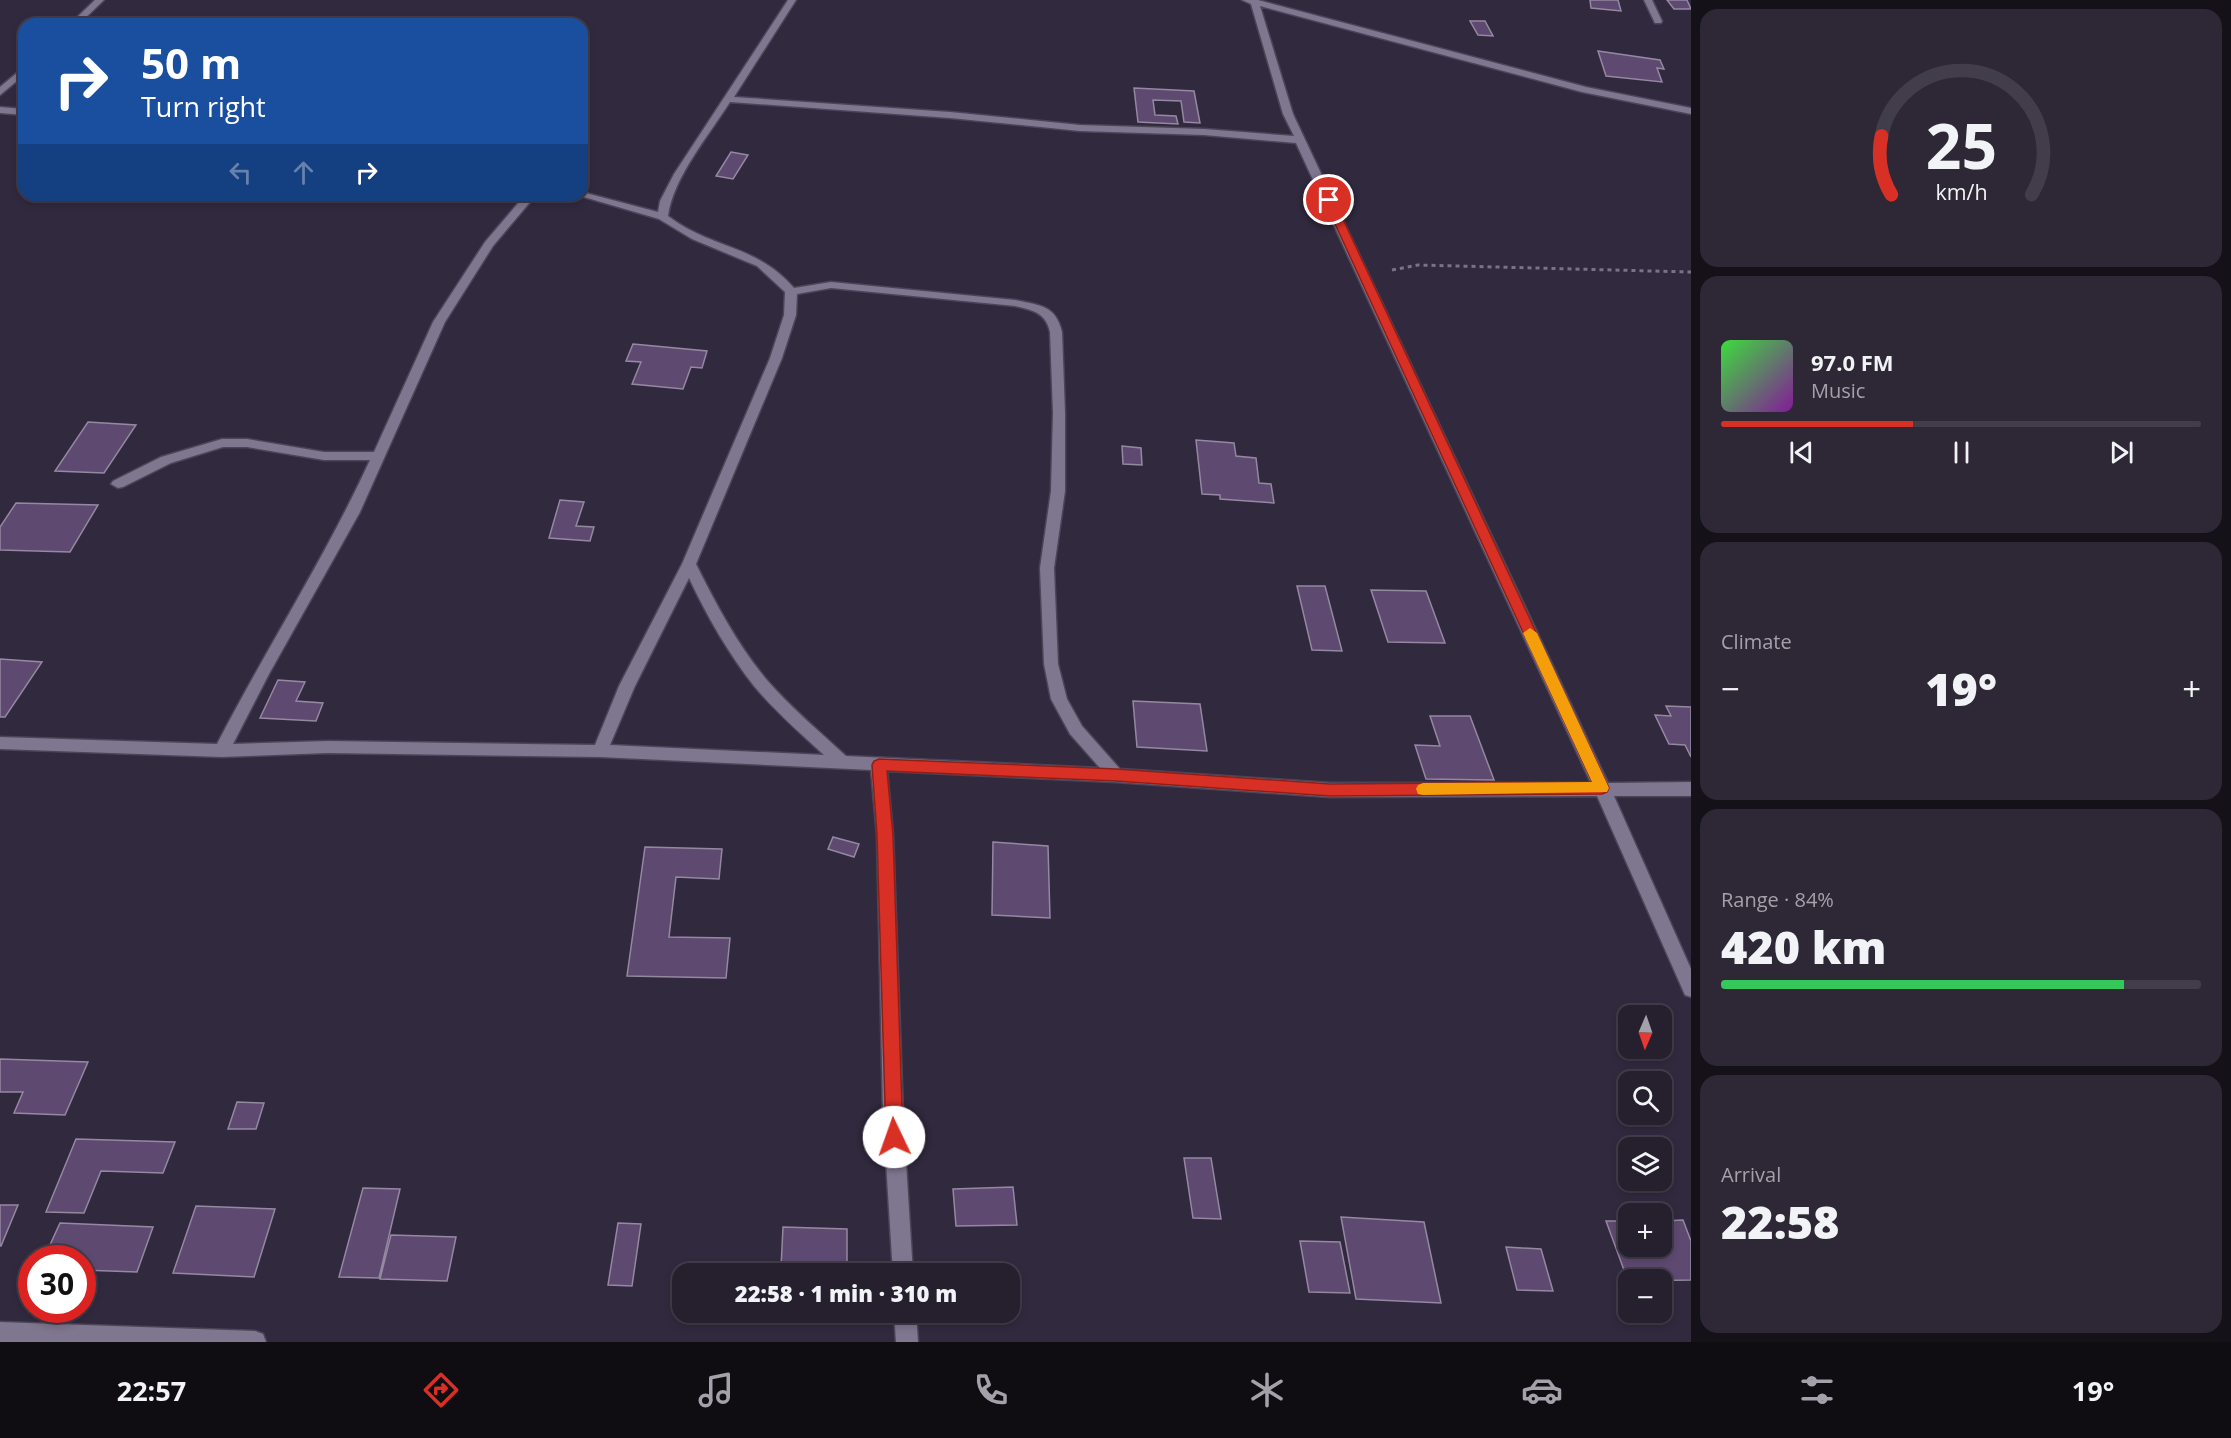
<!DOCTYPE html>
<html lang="en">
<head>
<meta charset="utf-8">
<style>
  :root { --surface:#251f2e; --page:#2d2736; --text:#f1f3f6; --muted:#a3a2aa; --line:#423d4a; --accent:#d93025 }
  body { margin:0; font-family:"Open Sans",sans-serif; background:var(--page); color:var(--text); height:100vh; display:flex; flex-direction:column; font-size:22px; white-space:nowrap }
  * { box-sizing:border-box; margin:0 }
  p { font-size:20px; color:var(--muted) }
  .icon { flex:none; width:33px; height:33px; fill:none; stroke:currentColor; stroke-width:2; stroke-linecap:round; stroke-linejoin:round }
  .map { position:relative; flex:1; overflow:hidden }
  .details { display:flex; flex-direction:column; gap:9px; padding:9px; background:#141119; width:540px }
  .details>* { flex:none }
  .guide { position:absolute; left:18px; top:18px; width:570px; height:183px; border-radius:18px; box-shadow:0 3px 9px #0003,0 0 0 2px var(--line); background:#1a4fa0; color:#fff; overflow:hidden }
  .needle { width:39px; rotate:182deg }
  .controls { position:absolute; left:1618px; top:1005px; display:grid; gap:12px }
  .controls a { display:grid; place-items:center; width:54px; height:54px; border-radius:12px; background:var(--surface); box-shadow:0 3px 9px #0003,0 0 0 2px var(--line); font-size:30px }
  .speed { position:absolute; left:18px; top:1245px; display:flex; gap:12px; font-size:30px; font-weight:700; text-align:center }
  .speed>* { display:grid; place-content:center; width:78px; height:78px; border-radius:50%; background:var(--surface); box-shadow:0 3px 9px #0003,0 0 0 2px var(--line); line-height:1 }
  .speed .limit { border:9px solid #d22; background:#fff; color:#111 }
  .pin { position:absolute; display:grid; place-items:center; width:51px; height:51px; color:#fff; margin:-26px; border:3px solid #fff; border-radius:50%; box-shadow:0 2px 6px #0007 }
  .me { position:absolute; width:66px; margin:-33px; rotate:357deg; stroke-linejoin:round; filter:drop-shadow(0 0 4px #0008) }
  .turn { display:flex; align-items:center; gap:21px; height:126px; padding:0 24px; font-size:27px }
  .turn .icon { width:78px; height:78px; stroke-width:2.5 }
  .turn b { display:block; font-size:42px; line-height:51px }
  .lanes { display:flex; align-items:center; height:57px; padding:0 24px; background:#0003; justify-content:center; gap:30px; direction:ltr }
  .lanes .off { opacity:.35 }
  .big { font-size:45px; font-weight:800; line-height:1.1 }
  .details .tile { flex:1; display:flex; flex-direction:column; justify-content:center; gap:9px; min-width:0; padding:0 21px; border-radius:18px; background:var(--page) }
  .details .dial { align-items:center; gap:0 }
  .dial svg { height:156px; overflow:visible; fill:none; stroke:var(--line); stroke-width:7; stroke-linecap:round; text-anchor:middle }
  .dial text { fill:var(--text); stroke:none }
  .song { display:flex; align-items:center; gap:18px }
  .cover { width:72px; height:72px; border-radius:9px; background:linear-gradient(135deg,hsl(120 70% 55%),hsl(290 70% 35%)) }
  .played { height:6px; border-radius:3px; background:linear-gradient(90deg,var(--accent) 40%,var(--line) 40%) }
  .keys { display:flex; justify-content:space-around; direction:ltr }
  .heat { display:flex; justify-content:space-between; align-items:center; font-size:33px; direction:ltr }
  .charge { height:9px; border-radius:4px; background:linear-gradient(90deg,#34c759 84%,var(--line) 0) }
  .trip { position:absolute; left:672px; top:1263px; width:348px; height:60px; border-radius:18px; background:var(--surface); box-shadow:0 3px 9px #0003,0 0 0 2px var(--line); font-weight:800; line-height:60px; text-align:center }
  .menu { display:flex; height:96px; justify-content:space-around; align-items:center; background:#0f0c12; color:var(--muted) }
  .menu .icon { width:42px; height:42px }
  .menu .current { color:var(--accent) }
  .menu b { font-size:27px; color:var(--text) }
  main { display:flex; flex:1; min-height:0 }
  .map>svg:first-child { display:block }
  .building { fill:#5e4970; stroke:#9588a1; stroke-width:1.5 }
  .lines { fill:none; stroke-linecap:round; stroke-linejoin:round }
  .minor-casing { stroke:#4c4558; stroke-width:3 }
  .path { stroke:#7a7386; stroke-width:3; stroke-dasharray:4 4; stroke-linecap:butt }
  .minor { fill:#7f768f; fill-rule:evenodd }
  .route { fill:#d93025; stroke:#8d1f18; stroke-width:1.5 }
  .slow { fill:#f59e0b }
</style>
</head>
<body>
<main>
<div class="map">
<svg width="1691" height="1342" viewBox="0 0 1691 1342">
  <rect width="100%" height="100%" fill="#31293e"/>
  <!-- building -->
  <path class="building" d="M1590 0H1618L1621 11 1591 8Z
    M1667 0H1687L1691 9H1674Z
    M1470 21H1485L1493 36 1478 35Z
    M1598 51 1660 60 1664 69 1657 68 1662 82 1606 76Z
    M1134 88 1194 91 1200 123 1184 122 1181 101 1153 100 1155 115 1176 116 1178 124 1138 122Z
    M731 152 748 155 733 179 716 176Z
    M633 344 707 351 702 368 691 367 683 389 632 384 641 362 626 361Z
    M88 422 136 425 104 473 55 471Z
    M1196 440 1234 443 1236 456 1256 458 1259 483 1271 484 1274 503 1220 499V495L1202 494Z
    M1122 446 1141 448 1142 465 1123 464Z
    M560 500 584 502 576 526 594 527 590 541 549 538Z
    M16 503 98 505 70 552 0 550V527Z
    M1297 586H1325L1342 651 1312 650Z
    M1371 590 1426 591 1445 643 1388 642Z
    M0 659 42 662 5 717H0Z
    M278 680 305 682 296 701 323 703 316 721 260 718Z
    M1133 701 1200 704 1207 751 1137 747Z
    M1666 706 1691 707V757L1685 745 1669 744 1655 715 1671 716Z
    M1430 716H1470L1494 780 1426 779 1415 745 1440 746Z
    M833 837 859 844 854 857 828 849Z
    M993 842 1048 846 1050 918 992 915Z
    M645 847 722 849 719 879 676 877 669 937 730 938 726 978 627 976Z
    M0 1059 88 1062 65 1115 14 1113 23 1092H0Z
    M237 1102 264 1103 256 1129H228Z
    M76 1139 175 1142 163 1173 101 1171 84 1213 46 1212Z
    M1184 1158H1211L1221 1219 1193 1218Z
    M1013 1187 1017 1225 956 1226 953 1189Z
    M363 1188 400 1189 379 1278 339 1277Z
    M0 1205H18L1 1246H0Z
    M196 1206 275 1209 254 1277 173 1273Z
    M1341 1217 1424 1222 1441 1303 1356 1299Z
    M1683 1220 1691 1241V1280L1628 1281 1606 1221H1629V1246H1662V1221Z
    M60 1223 153 1227 137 1272 82 1270V1258H44Z
    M618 1223 641 1224 632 1286 608 1285Z
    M783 1227 847 1229V1269L781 1268Z
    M391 1235 456 1237 447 1281 380 1279Z
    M1300 1241 1340 1242 1350 1293 1309 1292Z
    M1506 1247 1541 1249 1553 1291 1517 1290Z"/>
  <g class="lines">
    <defs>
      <path id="minor" d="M95 0H104L79 24H70Z
        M788 0H796L734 97 950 112 1080 125 1204 129 1294 136 1283 114 1251 4 1242 0H1258L1586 87 1691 108V114L1582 92 1260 6 1293 114 1608 783 1691 782V796H1614L1691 969V997L1685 995 1597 796 1330 797 1116 782 887 771 893 835 903 1114 913 1274H893L883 1114 877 835 871 770 600 757 328 753 222 757 0 749V737L217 744C266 649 325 558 370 460H324L247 447H223L171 463 123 487 118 488 111 484 113 481 161 457 222 439H247L324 452H374L433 322 485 242 525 195H536L493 246 445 322 360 512 269 674 233 744 328 741 595 745 619 686 682 564 770 358 784 315 785 292 757 266 692 239 659 219 577 195H582V192L658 212 660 201 674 174ZM730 102 950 118 1080 131 1204 135 1296 143 1591 783H1330L1120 769 1082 726 1067 699 1058 664 1054 568 1065 491V413L1062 332C1056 305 1039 305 1015 300L831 282 794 288C756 244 711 249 668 216 673 178 709 135 730 102ZM831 288 1015 306C1033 310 1046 313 1050 332L1053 413 1051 491 1040 568 1044 664 1051 699 1070 734 1100 768 846 756C819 731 790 707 766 679 737 644 716 604 696 564L782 358 796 315 797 294ZM689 578C707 616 728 653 754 686 775 711 800 733 824 755L610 745 635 686Z
        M1644 0H1652L1662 21 1661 23H1655Z
        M24 67V75L0 95V87Z
        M0 107 24 109V115L0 113Z
        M894 1312H916L918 1342H896Z
        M0 1322 255 1331 263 1334 266 1342H0Z"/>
    </defs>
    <!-- minor casing -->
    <use href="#minor" class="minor-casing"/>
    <!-- path -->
    <path class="path" d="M1392 270 1418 265 1691 272"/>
    <!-- minor -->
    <use href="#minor" class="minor"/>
  </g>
  <!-- route -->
  <path class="route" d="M1329 197 1334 200 1609 788 1607 792 1602 794 1330 796 1116 781 887 771 893 835 903 1137 901 1143 894 1146 888 1143 886 1137 877 835 872 765 874 761 879 759 1116 769 1330 784 1592 782 1324 200Z"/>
  <!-- slow -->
  <path class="slow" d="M1530 628 1537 633 1609 788 1607 792 1423 795 1418 794 1416 789 1418 785 1423 783 1592 782 1523 633Z"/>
</svg>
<div class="controls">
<a><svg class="needle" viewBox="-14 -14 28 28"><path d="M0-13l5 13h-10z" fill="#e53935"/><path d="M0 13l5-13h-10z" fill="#a3a2aa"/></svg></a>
<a><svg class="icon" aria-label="search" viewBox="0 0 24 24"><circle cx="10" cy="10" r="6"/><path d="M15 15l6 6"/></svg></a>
<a><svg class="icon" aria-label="layers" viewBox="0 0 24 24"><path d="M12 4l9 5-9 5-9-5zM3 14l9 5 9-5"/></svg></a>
<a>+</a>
<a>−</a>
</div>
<div class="speed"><div class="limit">30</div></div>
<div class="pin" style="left:1329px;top:200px;background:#d93025"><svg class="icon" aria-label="arrive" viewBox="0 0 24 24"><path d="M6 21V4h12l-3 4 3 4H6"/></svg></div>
<svg class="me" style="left:894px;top:1137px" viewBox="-20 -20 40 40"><circle r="19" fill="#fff"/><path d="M0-13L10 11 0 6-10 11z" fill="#d93025"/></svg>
<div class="trip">22:58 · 1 min · 310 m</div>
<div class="guide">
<div class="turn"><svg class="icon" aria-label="right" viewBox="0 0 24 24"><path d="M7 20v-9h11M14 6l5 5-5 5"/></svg><div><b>50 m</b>Turn right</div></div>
<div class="lanes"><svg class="icon off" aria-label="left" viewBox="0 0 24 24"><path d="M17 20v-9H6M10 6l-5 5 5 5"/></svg><svg class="icon off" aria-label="ahead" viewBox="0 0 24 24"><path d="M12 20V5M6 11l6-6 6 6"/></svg><svg class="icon" aria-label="right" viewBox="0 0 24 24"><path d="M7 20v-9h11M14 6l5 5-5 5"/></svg></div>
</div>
</div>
<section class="details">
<div class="tile dial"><svg viewBox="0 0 100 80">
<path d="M14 69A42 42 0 1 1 86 69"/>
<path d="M14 69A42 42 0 0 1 9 39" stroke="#d93025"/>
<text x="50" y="56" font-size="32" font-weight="700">25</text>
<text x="50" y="72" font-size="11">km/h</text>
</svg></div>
<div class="tile">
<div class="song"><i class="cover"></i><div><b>97.0 FM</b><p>Music</p></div></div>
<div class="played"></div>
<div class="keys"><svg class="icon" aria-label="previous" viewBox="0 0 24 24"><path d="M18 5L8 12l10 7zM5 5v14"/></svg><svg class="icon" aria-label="pause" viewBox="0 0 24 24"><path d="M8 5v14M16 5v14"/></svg><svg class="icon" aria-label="next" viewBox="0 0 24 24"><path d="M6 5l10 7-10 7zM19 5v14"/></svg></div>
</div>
<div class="tile"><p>Climate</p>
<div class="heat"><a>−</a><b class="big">19°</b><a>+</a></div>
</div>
<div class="tile"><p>Range · 84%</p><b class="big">420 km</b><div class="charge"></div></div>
<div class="tile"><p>Arrival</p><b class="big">22:58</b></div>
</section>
</main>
<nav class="menu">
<b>22:57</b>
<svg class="icon current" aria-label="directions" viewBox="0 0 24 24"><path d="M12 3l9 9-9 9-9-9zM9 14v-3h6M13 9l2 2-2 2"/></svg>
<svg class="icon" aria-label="music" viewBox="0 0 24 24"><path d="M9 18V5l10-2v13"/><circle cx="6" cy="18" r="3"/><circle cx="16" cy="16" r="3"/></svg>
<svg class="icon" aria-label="phone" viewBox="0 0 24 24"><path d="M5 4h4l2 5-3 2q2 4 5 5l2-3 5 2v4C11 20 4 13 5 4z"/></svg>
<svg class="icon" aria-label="climate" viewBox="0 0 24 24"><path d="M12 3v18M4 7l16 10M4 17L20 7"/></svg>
<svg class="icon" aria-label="car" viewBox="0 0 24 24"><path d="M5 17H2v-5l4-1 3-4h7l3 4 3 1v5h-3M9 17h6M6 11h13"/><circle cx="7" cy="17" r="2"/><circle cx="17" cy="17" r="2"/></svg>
<svg class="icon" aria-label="filters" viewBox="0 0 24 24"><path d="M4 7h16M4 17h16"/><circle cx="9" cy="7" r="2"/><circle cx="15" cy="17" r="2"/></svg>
<b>19°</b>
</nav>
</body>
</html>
